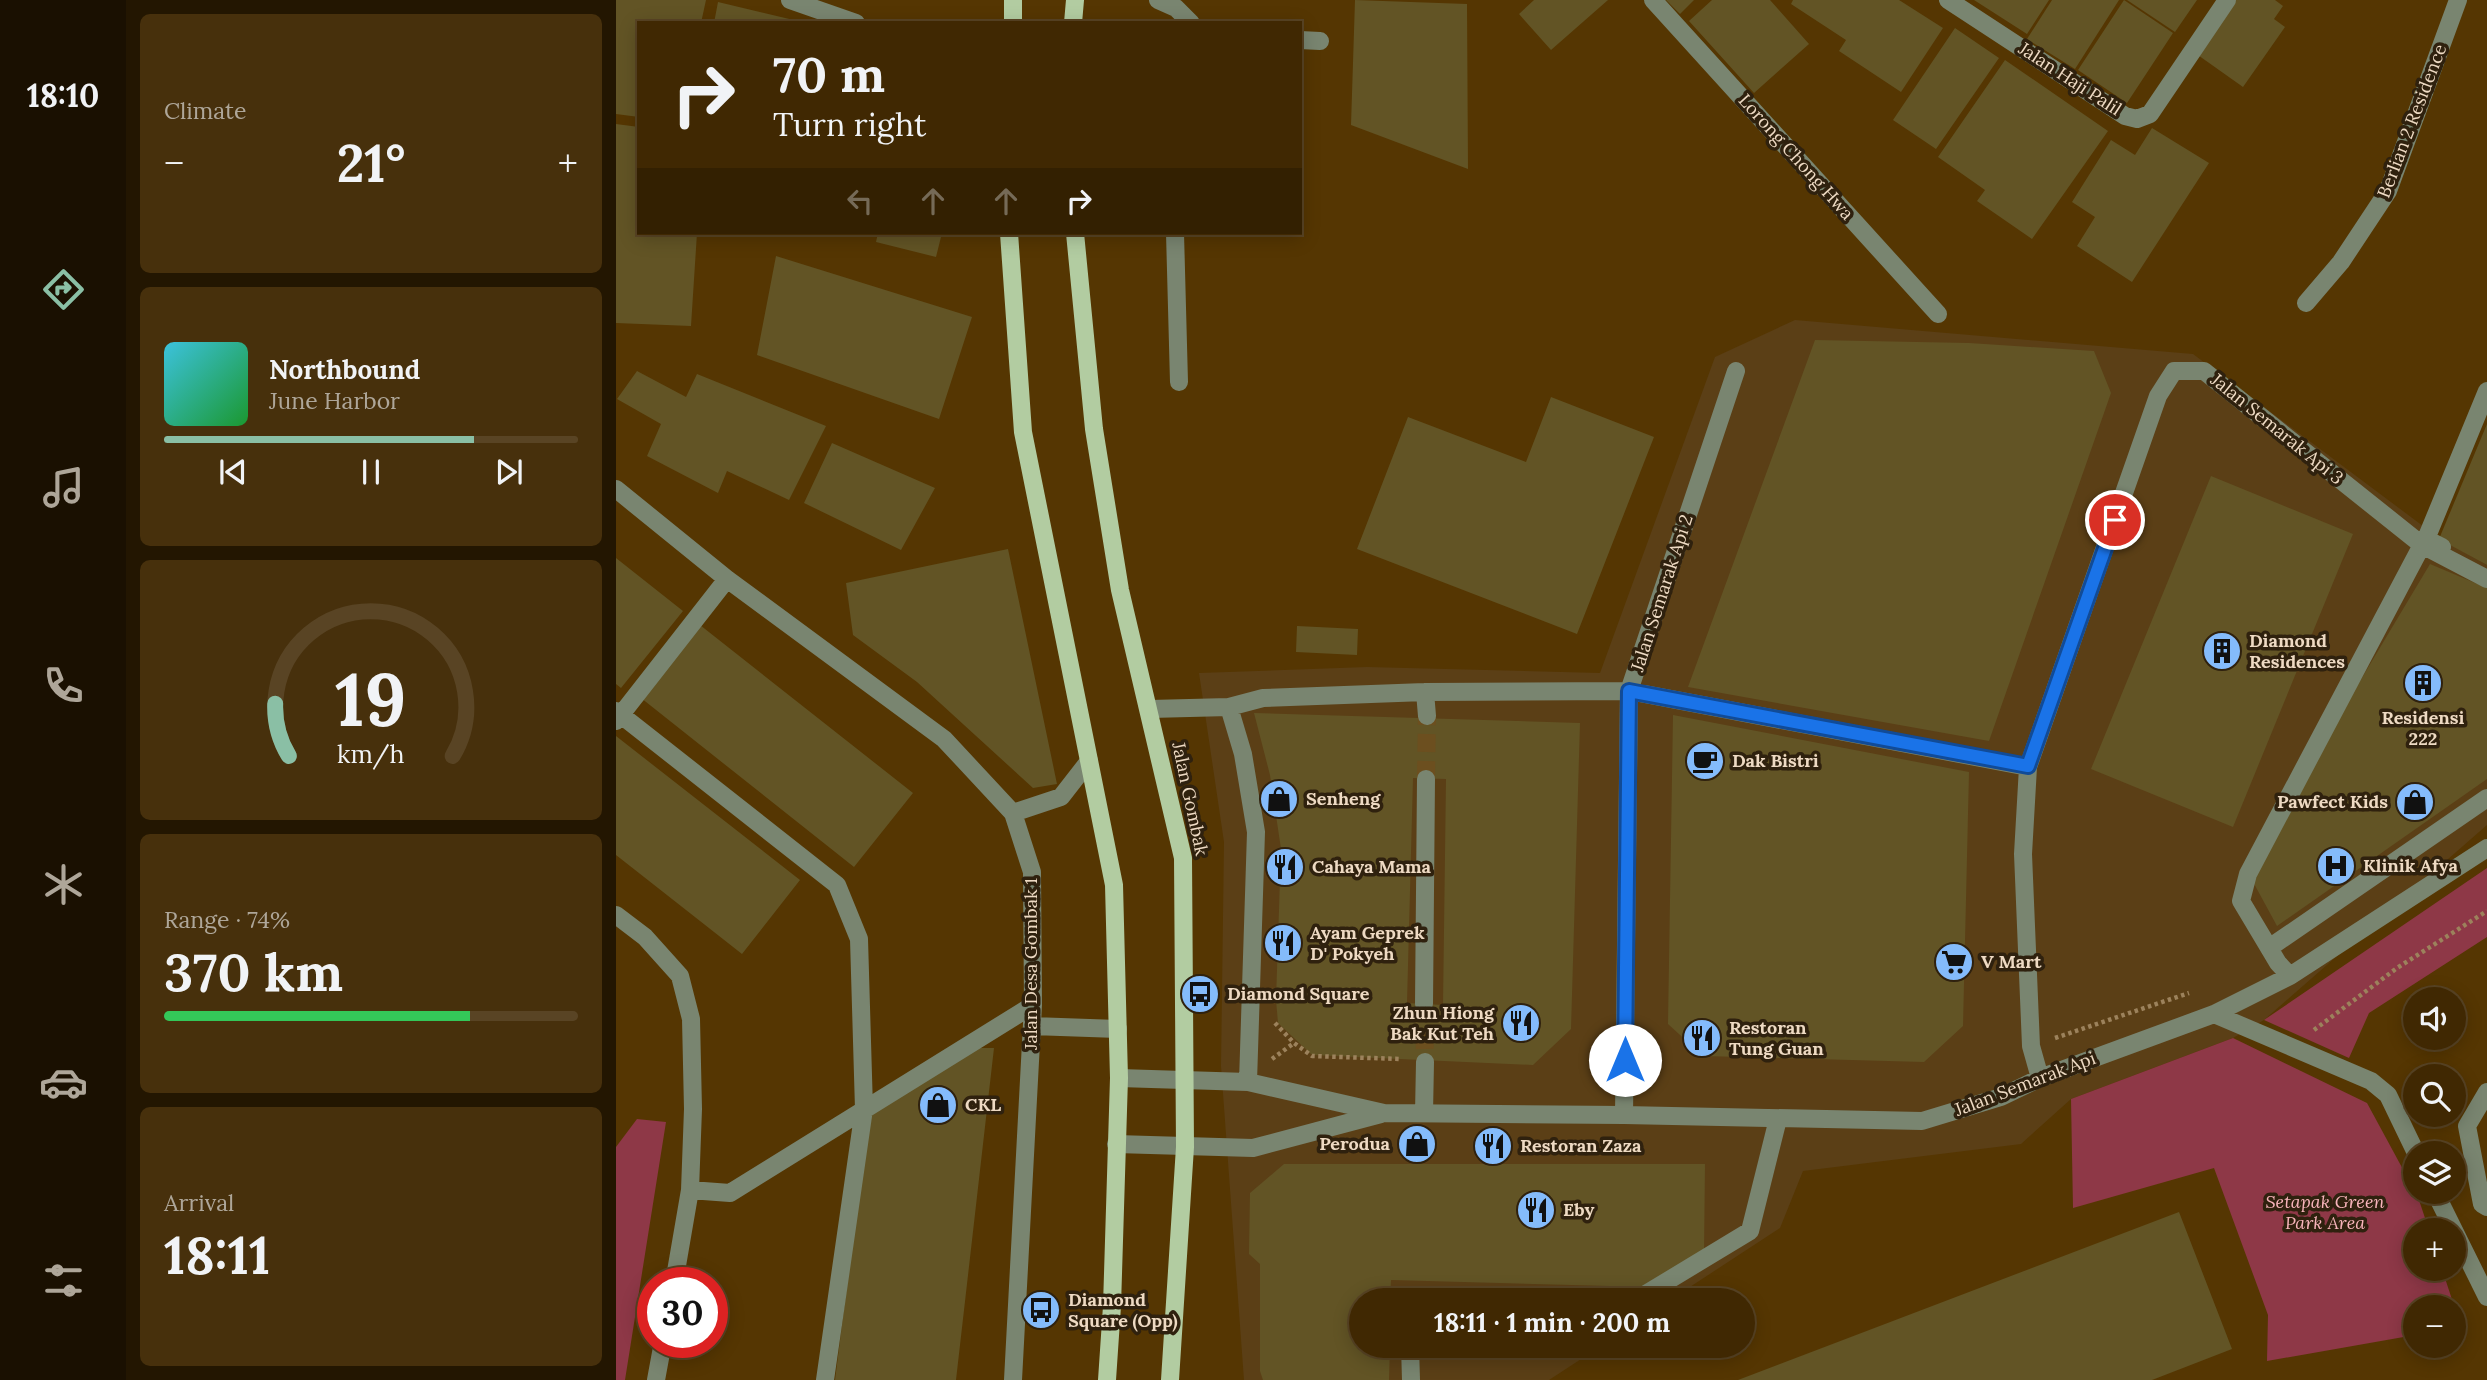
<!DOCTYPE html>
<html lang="en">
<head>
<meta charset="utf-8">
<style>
  :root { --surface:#402802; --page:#47300c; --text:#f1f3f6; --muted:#aea699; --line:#594424; --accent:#8abfa5 }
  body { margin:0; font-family:Lora,serif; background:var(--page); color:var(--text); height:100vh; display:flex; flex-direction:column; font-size:26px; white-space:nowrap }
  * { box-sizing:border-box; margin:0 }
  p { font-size:23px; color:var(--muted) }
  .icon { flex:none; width:38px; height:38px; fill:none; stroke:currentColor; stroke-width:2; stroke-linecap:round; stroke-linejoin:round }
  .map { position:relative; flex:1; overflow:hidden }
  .sheet { display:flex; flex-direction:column; gap:14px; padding:14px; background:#231601; width:490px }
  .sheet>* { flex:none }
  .banner { position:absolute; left:21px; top:21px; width:665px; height:214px; border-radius:0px; box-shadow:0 4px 18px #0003,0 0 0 2px var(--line); background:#402802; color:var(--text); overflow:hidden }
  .controls { position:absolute; left:1787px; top:987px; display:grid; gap:14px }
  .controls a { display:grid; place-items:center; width:63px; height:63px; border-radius:50%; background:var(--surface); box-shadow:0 4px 18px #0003,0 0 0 2px var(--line); font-size:35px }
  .speed { position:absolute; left:21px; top:1267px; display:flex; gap:14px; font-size:35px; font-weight:700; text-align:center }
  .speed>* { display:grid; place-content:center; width:91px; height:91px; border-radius:50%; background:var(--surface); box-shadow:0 4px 18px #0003,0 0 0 2px var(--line); line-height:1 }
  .speed .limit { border:10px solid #d22; background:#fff; color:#111 }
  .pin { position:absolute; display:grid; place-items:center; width:60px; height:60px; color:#fff; margin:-30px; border:4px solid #fff; border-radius:50%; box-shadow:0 2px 7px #0007 }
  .me { position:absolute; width:77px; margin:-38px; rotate:0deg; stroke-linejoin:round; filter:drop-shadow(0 0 5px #0008) }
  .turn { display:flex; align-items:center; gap:24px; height:147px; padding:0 21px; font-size:32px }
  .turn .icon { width:91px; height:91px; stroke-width:2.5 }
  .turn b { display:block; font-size:49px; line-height:60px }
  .lanes { display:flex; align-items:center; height:66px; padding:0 21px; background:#0003; justify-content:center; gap:35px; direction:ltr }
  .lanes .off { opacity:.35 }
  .big { font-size:52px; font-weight:700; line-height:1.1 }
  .sheet .widget { flex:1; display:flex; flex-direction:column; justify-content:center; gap:10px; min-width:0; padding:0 24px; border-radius:10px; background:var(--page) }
  .sheet .dial { align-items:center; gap:0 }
  .dial svg { height:182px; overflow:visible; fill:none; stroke:var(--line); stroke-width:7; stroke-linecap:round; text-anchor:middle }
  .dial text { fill:var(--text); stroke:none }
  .song { display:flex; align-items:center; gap:21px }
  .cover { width:84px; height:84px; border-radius:10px; background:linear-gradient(135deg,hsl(190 70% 55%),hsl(130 70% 35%)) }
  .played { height:7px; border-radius:4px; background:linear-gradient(90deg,var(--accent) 75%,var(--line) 75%) }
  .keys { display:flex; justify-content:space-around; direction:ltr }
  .heat { display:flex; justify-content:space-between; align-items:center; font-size:38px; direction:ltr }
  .charge { height:10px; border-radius:5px; background:linear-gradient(90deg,#34c759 74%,var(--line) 0) }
  .trip { position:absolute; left:733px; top:1288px; width:406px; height:70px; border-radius:35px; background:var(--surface); box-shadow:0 4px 18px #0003,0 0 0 2px var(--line); font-weight:700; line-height:70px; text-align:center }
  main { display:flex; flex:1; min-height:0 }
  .tabs { display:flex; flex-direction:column; width:126px; justify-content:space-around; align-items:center; background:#1a1001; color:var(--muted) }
  .tabs .icon { width:49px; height:49px }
  .tabs .on { color:var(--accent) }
  .tabs b { font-size:32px; color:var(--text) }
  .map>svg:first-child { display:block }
  .built { fill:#5b3f16 }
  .green { fill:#8e3847 }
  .building { fill:#625425; fill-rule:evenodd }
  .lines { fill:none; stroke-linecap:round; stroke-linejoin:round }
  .minor-tunnel { stroke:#6c4f1f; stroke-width:18; stroke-dasharray:18 9; stroke-linecap:butt }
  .path { stroke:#9c825c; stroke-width:4.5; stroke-dasharray:3.5 3.5; stroke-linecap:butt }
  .minor { stroke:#798570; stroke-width:18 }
  .major { stroke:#b2cca1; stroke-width:18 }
  .route-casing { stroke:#114b97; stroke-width:18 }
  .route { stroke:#1a73e8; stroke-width:12 }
  .labels { text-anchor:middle; stroke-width:7; stroke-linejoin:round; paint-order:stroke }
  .street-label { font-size:18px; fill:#eedac3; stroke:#2f210e }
  .poi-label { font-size:18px; font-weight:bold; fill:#eedac3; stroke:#2f210e; text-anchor:start }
  .park-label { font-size:18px; font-style:italic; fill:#f8b4bb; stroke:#2f210e }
</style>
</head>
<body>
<main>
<nav class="tabs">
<b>18:10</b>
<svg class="icon on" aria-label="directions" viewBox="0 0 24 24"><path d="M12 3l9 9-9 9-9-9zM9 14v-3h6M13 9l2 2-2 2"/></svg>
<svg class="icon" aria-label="music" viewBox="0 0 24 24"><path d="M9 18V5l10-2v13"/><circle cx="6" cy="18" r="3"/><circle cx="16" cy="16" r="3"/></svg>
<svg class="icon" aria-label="phone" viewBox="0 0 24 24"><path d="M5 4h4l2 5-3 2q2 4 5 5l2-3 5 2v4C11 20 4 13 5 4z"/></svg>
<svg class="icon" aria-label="climate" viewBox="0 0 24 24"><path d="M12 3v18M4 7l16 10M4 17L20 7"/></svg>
<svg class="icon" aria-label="car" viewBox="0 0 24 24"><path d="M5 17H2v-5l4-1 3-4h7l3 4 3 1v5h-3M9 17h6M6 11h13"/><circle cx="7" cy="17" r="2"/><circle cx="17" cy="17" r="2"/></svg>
<svg class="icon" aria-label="filters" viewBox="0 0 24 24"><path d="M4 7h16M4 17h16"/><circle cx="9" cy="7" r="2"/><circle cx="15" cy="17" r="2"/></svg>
</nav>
<section class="sheet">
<div class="widget"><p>Climate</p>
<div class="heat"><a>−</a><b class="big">21°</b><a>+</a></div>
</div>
<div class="widget">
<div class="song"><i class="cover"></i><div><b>Northbound</b><p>June Harbor</p></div></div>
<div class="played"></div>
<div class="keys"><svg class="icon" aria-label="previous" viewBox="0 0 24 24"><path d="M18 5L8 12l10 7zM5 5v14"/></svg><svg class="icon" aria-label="pause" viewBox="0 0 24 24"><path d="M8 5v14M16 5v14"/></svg><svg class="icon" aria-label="next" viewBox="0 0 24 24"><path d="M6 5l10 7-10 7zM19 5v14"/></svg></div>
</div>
<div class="widget dial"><svg viewBox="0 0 100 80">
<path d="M14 69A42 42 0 1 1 86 69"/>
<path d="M14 69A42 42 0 0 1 8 46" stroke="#8abfa5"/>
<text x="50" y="56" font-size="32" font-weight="700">19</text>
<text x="50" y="72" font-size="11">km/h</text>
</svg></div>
<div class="widget"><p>Range · 74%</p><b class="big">370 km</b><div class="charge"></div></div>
<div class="widget"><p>Arrival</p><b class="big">18:11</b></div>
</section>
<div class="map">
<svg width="1871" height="1380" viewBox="0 0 1871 1380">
  <rect width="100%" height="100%" fill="#553602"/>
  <!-- built -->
  <path class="built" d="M1179 320 1577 354 1823 538 1871 565V825L1648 1020 1617 1038 1455 1099 1405 1144 1187 1171 1164 1228 1054 1300H746V1346H985L933 1380H628L605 1066 608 842 583 673 751 667 984 673 1099 357Z"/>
  <!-- green -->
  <path class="green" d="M1871 868V937L1753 1013 1733 1058 1648 1020Z
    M1617 1038 1751 1103 1802 1197 1813 1230H1799V1269H1826L1845 1327 1838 1329V1307H1799V1335L1651 1361 1652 1315 1598 1168 1457 1208 1455 1099Z
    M21 1119 50 1122 9 1380H0V1147Z"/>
  <!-- building -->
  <path class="building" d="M0 0H90L85 23H23V117L0 114Z
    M739 0 851 4 852 169 735 125Z
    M918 0H992L935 50 903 14Z
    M1050 0H1078L1064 14Z
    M1096 0H1154L1193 44 1138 93 1073 21Z
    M1177 0H1283L1327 28 1285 92 1223 51 1230 40 1175 4Z
    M1358 0H1433L1411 34Z
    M1436 0H1503L1459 69 1411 39Z
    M1508 0 1557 33 1511 103 1462 70Z
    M1511 0H1581L1559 32Z
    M1616 0H1659L1667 6 1658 19 1669 27 1627 87 1579 53Z
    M102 2 186 22V23H98Z
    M1339 28 1383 58 1320 149 1277 120Z
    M1389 60 1492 131 1416 239 1361 201 1369 190 1322 157Z
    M0 124 23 127V233H81L75 326 0 323Z
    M1536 128 1593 163 1516 282 1461 246 1479 217 1456 202 1495 140 1519 155Z
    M262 233H326L320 257 260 242Z
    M160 256 356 317 323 419 141 355Z
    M1199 340 1353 343 1478 351 1495 393 1373 741 1072 687Z
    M21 371 70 397 81 374 210 426 173 500 111 471 102 493 31 456 45 424 1 399Z
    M935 397 1038 437 961 634 741 549 792 417 910 462Z
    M1871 424V565L1823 539Z
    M216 443 319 488 285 550 188 503Z
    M1595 476 1737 534 1617 827 1475 769Z
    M392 549 441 784 417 788 301 682 237 635 230 583Z
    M0 558 67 611 5 688 0 684Z
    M1814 564 1871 588V779L1661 926 1636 880 1686 778Z
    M84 625 297 793 238 867 25 698Z
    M681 626 742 629 741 655 680 652Z
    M638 713 964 723 955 1029 917 1065 696 1055 662 1023 660 1000 665 849 654 775ZM797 778 830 779 827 1005 791 1003Z
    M1057 715 1353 772 1347 1026 1308 1062 1087 1056 1052 1024Z
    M0 736 184 880 126 954 0 855Z
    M356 1048H378L340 1380H219L253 1113Z
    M668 1164H1089L1088 1254 1031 1287 775 1280 774 1300H746V1346H774L773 1380H647L644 1371V1264L633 1254 634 1193Z
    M1563 1212 1616 1349 1536 1380H1122Z"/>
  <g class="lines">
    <!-- minor-tunnel -->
    <path class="minor-tunnel" d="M810 779 811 716
      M808 1004 809 1062"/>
    <!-- path -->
    <path class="path" d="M659 1023 678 1043 696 1056 784 1059
      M1698 1030 1781 968 1871 911
      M1439 1038 1573 993
      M656 1059 678 1043"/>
    <!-- minor -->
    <path class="minor" d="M174 0 240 23
      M542 0 560 8 575 23
      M1037 0 1322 314
      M1332 0 1509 116 1521 119 1534 114 1611 0
      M684 40 704 41
      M559 233 563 382
      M1690 303 1725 262 1772 191 1842 0
      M0 489 111 579 328 739 397 813 416 872 417 1005 397 1380
      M1826 547 1810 539 1871 391
      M809 692 811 716
      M613 707 627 754 640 832 632 1082
      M534 709 613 707 647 698 809 692 1013 691 1412 767
      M0 711 221 885 243 939 248 1109 209 1380
      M0 721 111 579
      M397 813 445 797 473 761
      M0 915 29 937 64 976 75 1019 77 1109 74 1190 58 1283
      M1653 948 1871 798
      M1674 976 1662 963 1625 901 1632 874 1806 545
      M808 1004 810 779
      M1598 1014 1755 1081 1772 1095 1800 1153
      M416 1026 502 1029
      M503 1078 632 1082 768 1113 1008 1115 1306 1121 1385 1097 1424 1078 1598 1014 1674 976 1871 848
      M1424 1078 1415 1046 1407 854 1412 767 1542 396 1558 371H1588L1806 545 1871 579
      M1871 1092 1851 1126 1866 1204 1871 1207
      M808 1113 809 1062
      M1008 1115 1013 691 1120 371
      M500 1144 637 1148 765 1114
      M74 1190 114 1193 417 1005
      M1819 1192 1871 1297
      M1020 1300 1134 1231 1162 1119
      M794 1346 795 1380
      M40 1380 47 1342"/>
    <!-- major -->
    <path class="major" d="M397 23V0
      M457 23 459 0
      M393 233 407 432 498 885 503 1078 496 1306 491 1380
      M459 233 478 429 504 590 567 858 569 1147 554 1380"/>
  </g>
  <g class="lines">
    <defs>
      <path id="route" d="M1009 1060 1013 691 1412 766 1499 520"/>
    </defs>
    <!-- route casing -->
    <use href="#route" class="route-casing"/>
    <!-- route -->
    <use href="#route" class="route"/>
  </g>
  <!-- icons -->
  <defs>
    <symbol id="building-disc" viewBox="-11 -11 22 22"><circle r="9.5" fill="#84bbfb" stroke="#2f210e"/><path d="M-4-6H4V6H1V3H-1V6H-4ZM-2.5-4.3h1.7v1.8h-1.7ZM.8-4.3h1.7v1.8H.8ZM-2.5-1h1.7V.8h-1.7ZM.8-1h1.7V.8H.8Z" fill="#111"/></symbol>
    <symbol id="cafe-disc" viewBox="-11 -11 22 22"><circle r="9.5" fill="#84bbfb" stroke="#2f210e"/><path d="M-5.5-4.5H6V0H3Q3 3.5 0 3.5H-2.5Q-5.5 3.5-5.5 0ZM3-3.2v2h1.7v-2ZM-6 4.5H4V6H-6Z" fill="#111"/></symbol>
    <symbol id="shop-disc" viewBox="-11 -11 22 22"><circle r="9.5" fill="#84bbfb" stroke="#2f210e"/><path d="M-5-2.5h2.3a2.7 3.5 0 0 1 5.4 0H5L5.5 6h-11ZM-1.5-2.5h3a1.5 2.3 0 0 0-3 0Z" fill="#111"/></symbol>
    <symbol id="hospital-disc" viewBox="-11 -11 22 22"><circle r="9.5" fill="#84bbfb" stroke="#2f210e"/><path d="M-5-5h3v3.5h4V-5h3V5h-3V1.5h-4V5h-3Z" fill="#111"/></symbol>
    <symbol id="restaurant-disc" viewBox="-11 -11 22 22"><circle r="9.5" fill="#84bbfb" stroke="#2f210e"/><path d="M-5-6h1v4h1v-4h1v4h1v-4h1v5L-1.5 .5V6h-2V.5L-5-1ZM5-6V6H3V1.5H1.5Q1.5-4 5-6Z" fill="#111"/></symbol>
    <symbol id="supermarket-disc" viewBox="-11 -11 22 22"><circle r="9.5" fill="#84bbfb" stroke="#2f210e"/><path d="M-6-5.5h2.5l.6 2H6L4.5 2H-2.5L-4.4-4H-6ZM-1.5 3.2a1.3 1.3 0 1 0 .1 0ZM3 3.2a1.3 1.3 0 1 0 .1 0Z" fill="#111"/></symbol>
    <symbol id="bus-disc" viewBox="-11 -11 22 22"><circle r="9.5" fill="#84bbfb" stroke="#2f210e"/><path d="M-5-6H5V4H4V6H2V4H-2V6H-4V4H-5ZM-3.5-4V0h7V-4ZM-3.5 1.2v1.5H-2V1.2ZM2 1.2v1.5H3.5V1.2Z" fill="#111"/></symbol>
  </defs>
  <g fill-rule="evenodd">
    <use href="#building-disc" x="1584" y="629" width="44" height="44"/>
    <use href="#building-disc" x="1785" y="661" width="44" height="44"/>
    <use href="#cafe-disc" x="1067" y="739" width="44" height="44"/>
    <use href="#shop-disc" x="641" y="777" width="44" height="44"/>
    <use href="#shop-disc" x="1777" y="780" width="44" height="44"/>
    <use href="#hospital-disc" x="1698" y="844" width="44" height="44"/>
    <use href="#restaurant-disc" x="647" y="845" width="44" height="44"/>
    <use href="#restaurant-disc" x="645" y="921" width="44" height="44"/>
    <use href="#supermarket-disc" x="1316" y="940" width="44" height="44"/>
    <use href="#bus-disc" x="562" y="972" width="44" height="44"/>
    <use href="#restaurant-disc" x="883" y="1001" width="44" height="44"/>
    <use href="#restaurant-disc" x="1064" y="1016" width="44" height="44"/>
    <use href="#shop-disc" x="300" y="1083" width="44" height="44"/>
    <use href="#shop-disc" x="779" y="1122" width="44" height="44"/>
    <use href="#restaurant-disc" x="855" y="1124" width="44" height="44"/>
    <use href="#restaurant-disc" x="898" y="1188" width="44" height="44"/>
    <use href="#bus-disc" x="403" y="1288" width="44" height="44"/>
  </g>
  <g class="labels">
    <!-- street labels -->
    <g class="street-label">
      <text transform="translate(1454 79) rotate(33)" y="6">Jalan Haji Palil</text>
      <text transform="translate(1796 121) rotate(-69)" y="6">Berlian 2 Residence</text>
      <text transform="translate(1180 157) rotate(48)" y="6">Lorong Chong Hwa</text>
      <text transform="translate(1661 429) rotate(39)" y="6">Jalan Semarak Api 3</text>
      <text transform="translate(1046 593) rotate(-72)" y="6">Jalan Semarak Api 2</text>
      <text transform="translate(574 799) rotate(78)" y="6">Jalan Gombak</text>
      <text transform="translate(415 964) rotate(-90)" y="6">Jalan Desa Gombak 1</text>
      <text transform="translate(1409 1084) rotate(-21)" y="6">Jalan Semarak Api</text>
    </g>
    <!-- poi labels -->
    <g class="poi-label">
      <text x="1633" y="647">Diamond<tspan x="1633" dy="21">Residences</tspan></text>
      <text x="1807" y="724" text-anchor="middle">Residensi<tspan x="1807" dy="21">222</tspan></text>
      <text x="1116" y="767">Dak Bistri</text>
      <text x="690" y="805">Senheng</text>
      <text x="1772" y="808" text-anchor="end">Pawfect Kids</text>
      <text x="1747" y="872">Klinik Afya</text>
      <text x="696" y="873">Cahaya Mama</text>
      <text x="694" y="939">Ayam Geprek<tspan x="694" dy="21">D' Pokyeh</tspan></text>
      <text x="1365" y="968">V Mart</text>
      <text x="611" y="1000">Diamond Square</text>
      <text x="878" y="1019" text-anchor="end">Zhun Hiong<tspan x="878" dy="21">Bak Kut Teh</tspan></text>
      <text x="1113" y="1034">Restoran<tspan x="1113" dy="21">Tung Guan</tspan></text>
      <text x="349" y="1111">CKL</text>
      <text x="774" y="1150" text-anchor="end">Perodua</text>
      <text x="904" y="1152">Restoran Zaza</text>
      <text x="947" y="1216">Eby</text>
      <text x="452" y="1306">Diamond<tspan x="452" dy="21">Square (Opp)</tspan></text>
    </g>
    <!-- park labels -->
    <g class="park-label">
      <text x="1709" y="1208">Setapak Green<tspan x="1709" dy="21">Park Area</tspan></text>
    </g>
  </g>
</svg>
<div class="controls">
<a><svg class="icon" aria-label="sound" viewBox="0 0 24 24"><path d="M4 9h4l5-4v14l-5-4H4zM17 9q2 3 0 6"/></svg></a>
<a><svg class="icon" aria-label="search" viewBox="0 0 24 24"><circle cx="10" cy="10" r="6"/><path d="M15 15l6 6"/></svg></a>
<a><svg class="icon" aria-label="layers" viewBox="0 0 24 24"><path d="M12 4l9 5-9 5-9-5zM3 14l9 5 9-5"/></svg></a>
<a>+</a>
<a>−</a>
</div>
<div class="speed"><div class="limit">30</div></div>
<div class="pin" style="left:1499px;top:520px;background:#d93025"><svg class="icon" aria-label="arrive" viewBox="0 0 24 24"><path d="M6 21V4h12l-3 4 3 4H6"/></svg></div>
<svg class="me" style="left:1009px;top:1060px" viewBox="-20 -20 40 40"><circle r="19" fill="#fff"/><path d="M0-13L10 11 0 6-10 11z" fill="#1a73e8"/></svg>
<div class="trip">18:11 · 1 min · 200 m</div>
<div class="banner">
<div class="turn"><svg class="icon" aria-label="right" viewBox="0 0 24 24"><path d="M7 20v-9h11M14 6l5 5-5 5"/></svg><div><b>70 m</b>Turn right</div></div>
<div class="lanes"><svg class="icon off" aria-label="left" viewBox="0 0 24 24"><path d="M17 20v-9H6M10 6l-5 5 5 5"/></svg><svg class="icon off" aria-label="ahead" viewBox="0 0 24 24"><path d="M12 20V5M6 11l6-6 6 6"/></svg><svg class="icon off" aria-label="ahead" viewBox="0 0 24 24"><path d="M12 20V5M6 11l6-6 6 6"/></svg><svg class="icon" aria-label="right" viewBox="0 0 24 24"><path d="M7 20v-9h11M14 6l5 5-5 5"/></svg></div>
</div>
</div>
</main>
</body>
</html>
